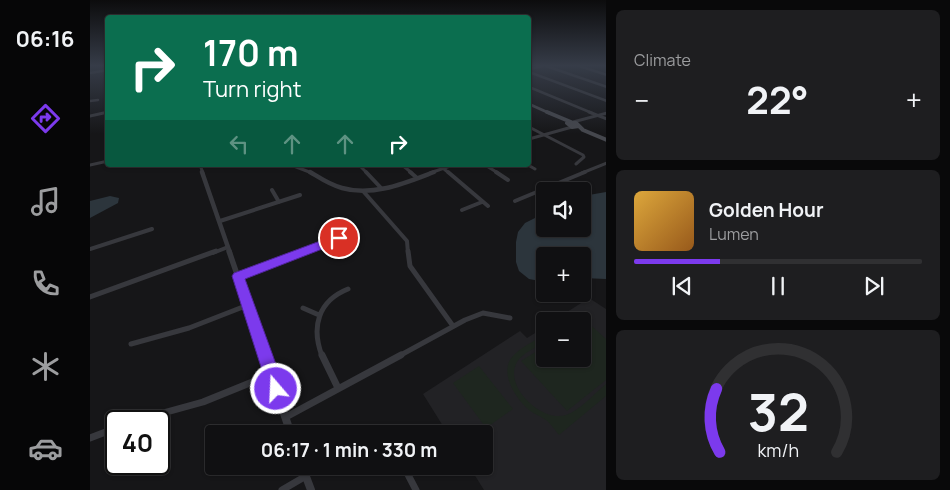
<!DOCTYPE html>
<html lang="en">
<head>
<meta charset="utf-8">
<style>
  :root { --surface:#101012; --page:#1e1e20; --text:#f1f3f6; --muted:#9c9d9f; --line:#303032; --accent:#7c3aed }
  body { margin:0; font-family:Manrope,sans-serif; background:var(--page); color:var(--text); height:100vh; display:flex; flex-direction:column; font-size:19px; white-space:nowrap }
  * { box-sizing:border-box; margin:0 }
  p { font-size:16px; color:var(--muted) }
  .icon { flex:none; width:28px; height:28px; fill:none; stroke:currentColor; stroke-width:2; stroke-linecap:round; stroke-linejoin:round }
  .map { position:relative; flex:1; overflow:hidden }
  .sheet { display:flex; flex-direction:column; gap:10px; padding:10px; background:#09090a; width:344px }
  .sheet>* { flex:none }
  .hud { position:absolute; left:15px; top:15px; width:426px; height:152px; border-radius:5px; box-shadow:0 1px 4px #0004,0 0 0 1px var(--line); background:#0b6e4f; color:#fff; overflow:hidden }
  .tools { position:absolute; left:446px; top:182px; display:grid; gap:10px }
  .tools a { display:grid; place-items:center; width:55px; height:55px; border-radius:5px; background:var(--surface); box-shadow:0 1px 4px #0004,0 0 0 1px var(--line); font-size:25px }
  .speed { position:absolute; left:15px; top:410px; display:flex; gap:10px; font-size:25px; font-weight:700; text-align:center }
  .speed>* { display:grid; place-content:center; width:65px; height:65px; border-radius:50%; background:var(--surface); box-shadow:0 1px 4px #0004,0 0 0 1px var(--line); line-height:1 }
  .speed .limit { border:2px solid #111; border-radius:8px; background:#fff; color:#111 }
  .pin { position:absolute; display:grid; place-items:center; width:42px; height:42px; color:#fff; margin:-21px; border:2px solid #fff; border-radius:50%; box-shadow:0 1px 5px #0007 }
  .me { position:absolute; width:55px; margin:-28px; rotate:341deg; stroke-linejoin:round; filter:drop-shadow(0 0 4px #0008) }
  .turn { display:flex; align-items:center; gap:18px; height:105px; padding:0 15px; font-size:22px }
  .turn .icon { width:65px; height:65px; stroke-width:2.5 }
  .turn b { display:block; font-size:35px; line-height:42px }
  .lanes { display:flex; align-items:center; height:48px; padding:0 15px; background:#0003; justify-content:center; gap:25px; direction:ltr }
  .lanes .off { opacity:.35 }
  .big { font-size:38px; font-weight:700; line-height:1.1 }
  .sheet .widget { flex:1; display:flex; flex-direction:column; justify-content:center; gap:8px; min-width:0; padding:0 18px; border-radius:8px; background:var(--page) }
  .sheet .dial { align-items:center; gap:0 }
  .dial svg { height:130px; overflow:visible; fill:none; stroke:var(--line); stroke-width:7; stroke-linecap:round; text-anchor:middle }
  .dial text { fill:var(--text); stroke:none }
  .song { display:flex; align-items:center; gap:15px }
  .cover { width:60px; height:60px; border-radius:8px; background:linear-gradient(135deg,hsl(40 70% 55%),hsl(30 70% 35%)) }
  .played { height:5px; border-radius:2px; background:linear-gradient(90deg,var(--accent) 30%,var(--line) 30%) }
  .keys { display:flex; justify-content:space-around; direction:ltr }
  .heat { display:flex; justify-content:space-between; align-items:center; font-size:28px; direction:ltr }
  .trip { position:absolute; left:115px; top:425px; width:288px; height:50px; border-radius:5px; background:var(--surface); box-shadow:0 1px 4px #0004,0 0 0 1px var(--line); font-weight:700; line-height:50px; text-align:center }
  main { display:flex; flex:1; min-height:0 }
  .tabs { display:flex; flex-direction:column; width:90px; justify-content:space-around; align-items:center; background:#060607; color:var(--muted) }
  .tabs .icon { width:35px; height:35px }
  .tabs .on { color:var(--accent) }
  .tabs b { font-size:22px; color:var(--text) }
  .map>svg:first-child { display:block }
  .built { fill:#222225 }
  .green { fill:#1e261f }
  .water { fill:#2c353c }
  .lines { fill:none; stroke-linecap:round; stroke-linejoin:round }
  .minor-far4 { stroke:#37383d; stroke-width:2.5 }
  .minor-far3 { stroke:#37383d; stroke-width:3 }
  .minor-far2 { stroke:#37383d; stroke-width:4 }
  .minor-far1 { stroke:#37383d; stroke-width:5 }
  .minor { stroke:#37383d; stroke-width:7 }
  .tertiary-far4 { stroke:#37383d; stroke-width:2.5 }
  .tertiary-far3 { stroke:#37383d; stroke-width:3 }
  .tertiary-far2 { stroke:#37383d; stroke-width:4.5 }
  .tertiary-far1 { stroke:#37383d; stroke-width:5.5 }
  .tertiary { stroke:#37383d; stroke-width:8 }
  .secondary-far1 { stroke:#45474d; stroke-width:3 }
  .secondary { stroke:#45474d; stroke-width:4 }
  .route { fill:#7c3aed; stroke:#51269a }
</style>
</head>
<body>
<main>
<nav class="tabs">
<b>06:16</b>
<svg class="icon on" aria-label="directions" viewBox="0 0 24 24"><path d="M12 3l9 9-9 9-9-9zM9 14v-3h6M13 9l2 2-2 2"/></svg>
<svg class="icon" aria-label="music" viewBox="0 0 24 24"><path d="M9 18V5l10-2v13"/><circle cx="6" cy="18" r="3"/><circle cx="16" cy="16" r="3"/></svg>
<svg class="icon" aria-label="phone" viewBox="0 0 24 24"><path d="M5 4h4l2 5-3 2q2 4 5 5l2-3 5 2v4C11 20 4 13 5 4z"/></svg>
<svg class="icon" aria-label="climate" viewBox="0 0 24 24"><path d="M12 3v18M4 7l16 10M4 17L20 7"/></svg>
<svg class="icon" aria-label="car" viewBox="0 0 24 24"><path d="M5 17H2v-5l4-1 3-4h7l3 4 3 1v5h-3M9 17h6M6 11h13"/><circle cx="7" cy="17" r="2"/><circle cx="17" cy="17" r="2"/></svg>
</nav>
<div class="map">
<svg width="517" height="490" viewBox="0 0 517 490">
  <rect width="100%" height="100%" fill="#161618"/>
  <!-- built -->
  <path class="built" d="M499 298 516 309V490H394L379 466H394V434H358L333 394 430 331 437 338 455 327V359H492V321H463Z"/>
  <!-- green -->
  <path class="green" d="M495 320 516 339V380L477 411 431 361 455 346V359H492V321Z
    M455 334V342C446 348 432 353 427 362 413 386 452 423 476 415 490 410 504 394 516 384V396L469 435C465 430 460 423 456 420 450 416 444 414 439 410 426 399 408 372 423 356 431 347 445 341 455 334Z
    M389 366 423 409 396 428 363 383Z"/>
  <!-- water -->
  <path class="water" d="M516 192V279L493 278 492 256H455V282L439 279 429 271 426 262V242L428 232 435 223 455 213V229H492L493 196Z
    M20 196 29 198 28 203 0 218V201Z"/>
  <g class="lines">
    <!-- minor-far4 -->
    <path class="minor-far4" d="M456 66 517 87
      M439 69 453 66
      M439 72 517 101
      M0 73 18 70
      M439 87 502 113
      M0 101 8 100
      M15 113 18 112"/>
    <!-- minor-far3 -->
    <path class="minor-far3" d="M499 112 517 119
      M0 116 18 112
      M439 127 493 155 494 157 486 164
      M269 165 277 173
      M312 165 322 173
      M349 165 359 173
      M395 165 408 173
      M438 165 445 169
      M492 173 517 163"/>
    <!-- minor-far2 -->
    <path class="minor-far2" d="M276 172 292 189
      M320 172 326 177
      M358 172 398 206
      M406 172 418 180
      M182 190 189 202
      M273 191 317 241 318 253
      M425 201 495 172
      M372 210 392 202
      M130 221 210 195
      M0 249 62 229
      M123 253 138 247
      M210 253 249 238"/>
    <!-- minor-far1 -->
    <path class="minor-far1" d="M318 251 320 266 363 326
      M148 276 214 251
      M0 297 126 251
      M213 308 229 315
      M41 344 99 328 158 305
      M232 356C221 327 228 301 258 289
      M309 356 375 320 393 313 420 318"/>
    <!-- minor -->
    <path class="minor" d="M232 355 248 388
      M196 417 311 355
      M44 421 113 402 182 374
      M0 438 26 428
      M314 467 326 490
      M192 490 216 476"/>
    <!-- tertiary-far4 -->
    <path class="tertiary-far4" d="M489 66 517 75"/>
    <!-- tertiary-far3 -->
    <path class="tertiary-far3" d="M483 122 517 113
      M439 139 482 127
      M0 165 18 161
      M110 165 113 173
      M201 165 222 173
      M340 173 363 165"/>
    <!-- tertiary-far2 -->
    <path class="tertiary-far2" d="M112 172 140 253
      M220 172C230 178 240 185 252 188 283 197 315 183 344 172"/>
    <!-- tertiary-far1 -->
    <path class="tertiary-far1" d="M139 251 175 356"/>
    <!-- tertiary -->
    <path class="tertiary" d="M174 355 201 434
      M212 466 221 490"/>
    <!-- secondary-far1 -->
    <path class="secondary-far1" d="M439 104 459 113"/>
    <!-- secondary -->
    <path class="secondary" d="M457 112 481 122
      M489 126 482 127 477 123H486L493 130 517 140"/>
  </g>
  <!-- sky -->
  <linearGradient id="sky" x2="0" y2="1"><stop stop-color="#0c0c0d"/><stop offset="0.49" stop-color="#363c48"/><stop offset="1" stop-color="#363c48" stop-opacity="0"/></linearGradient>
  <rect width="517" height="134" fill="url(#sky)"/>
  <!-- route -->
  <path class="route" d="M249 234 255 238 253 241 155 279 195 389 192 394 186 397 181 394 178 389 142 276 144 273Z"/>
</svg>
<div class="tools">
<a><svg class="icon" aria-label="sound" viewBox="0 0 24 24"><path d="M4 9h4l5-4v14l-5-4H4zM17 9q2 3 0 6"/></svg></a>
<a>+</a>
<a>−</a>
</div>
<div class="speed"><div class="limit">40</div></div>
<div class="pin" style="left:249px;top:238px;background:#d93025"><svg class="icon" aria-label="arrive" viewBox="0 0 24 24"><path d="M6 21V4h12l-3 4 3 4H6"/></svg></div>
<svg class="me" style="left:186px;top:389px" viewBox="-20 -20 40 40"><circle r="17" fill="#7c3aed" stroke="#fff" stroke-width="3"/><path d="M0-11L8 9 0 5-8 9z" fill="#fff"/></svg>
<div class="trip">06:17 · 1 min · 330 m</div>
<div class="hud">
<div class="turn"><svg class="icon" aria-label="right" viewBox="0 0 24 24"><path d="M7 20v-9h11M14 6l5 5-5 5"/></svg><div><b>170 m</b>Turn right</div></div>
<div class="lanes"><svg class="icon off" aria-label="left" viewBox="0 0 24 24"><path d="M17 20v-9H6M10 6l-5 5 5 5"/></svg><svg class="icon off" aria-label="ahead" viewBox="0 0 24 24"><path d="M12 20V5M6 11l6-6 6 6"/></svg><svg class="icon off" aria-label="ahead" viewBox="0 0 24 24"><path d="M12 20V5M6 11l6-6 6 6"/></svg><svg class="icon" aria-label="right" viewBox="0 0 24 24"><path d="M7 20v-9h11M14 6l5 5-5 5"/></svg></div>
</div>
</div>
<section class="sheet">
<div class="widget"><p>Climate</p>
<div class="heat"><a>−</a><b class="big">22°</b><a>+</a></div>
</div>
<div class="widget">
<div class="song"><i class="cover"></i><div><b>Golden Hour</b><p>Lumen</p></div></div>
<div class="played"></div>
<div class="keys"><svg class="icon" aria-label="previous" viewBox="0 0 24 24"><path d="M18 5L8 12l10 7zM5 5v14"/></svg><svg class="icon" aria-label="pause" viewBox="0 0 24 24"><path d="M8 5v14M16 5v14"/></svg><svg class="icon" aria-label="next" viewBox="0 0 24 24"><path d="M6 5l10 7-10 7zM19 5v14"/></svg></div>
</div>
<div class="widget dial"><svg viewBox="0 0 100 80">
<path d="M14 69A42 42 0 1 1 86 69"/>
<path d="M14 69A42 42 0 0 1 12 30" stroke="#7c3aed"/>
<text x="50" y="56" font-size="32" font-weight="700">32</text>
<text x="50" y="72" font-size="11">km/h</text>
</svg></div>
</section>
</main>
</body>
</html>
